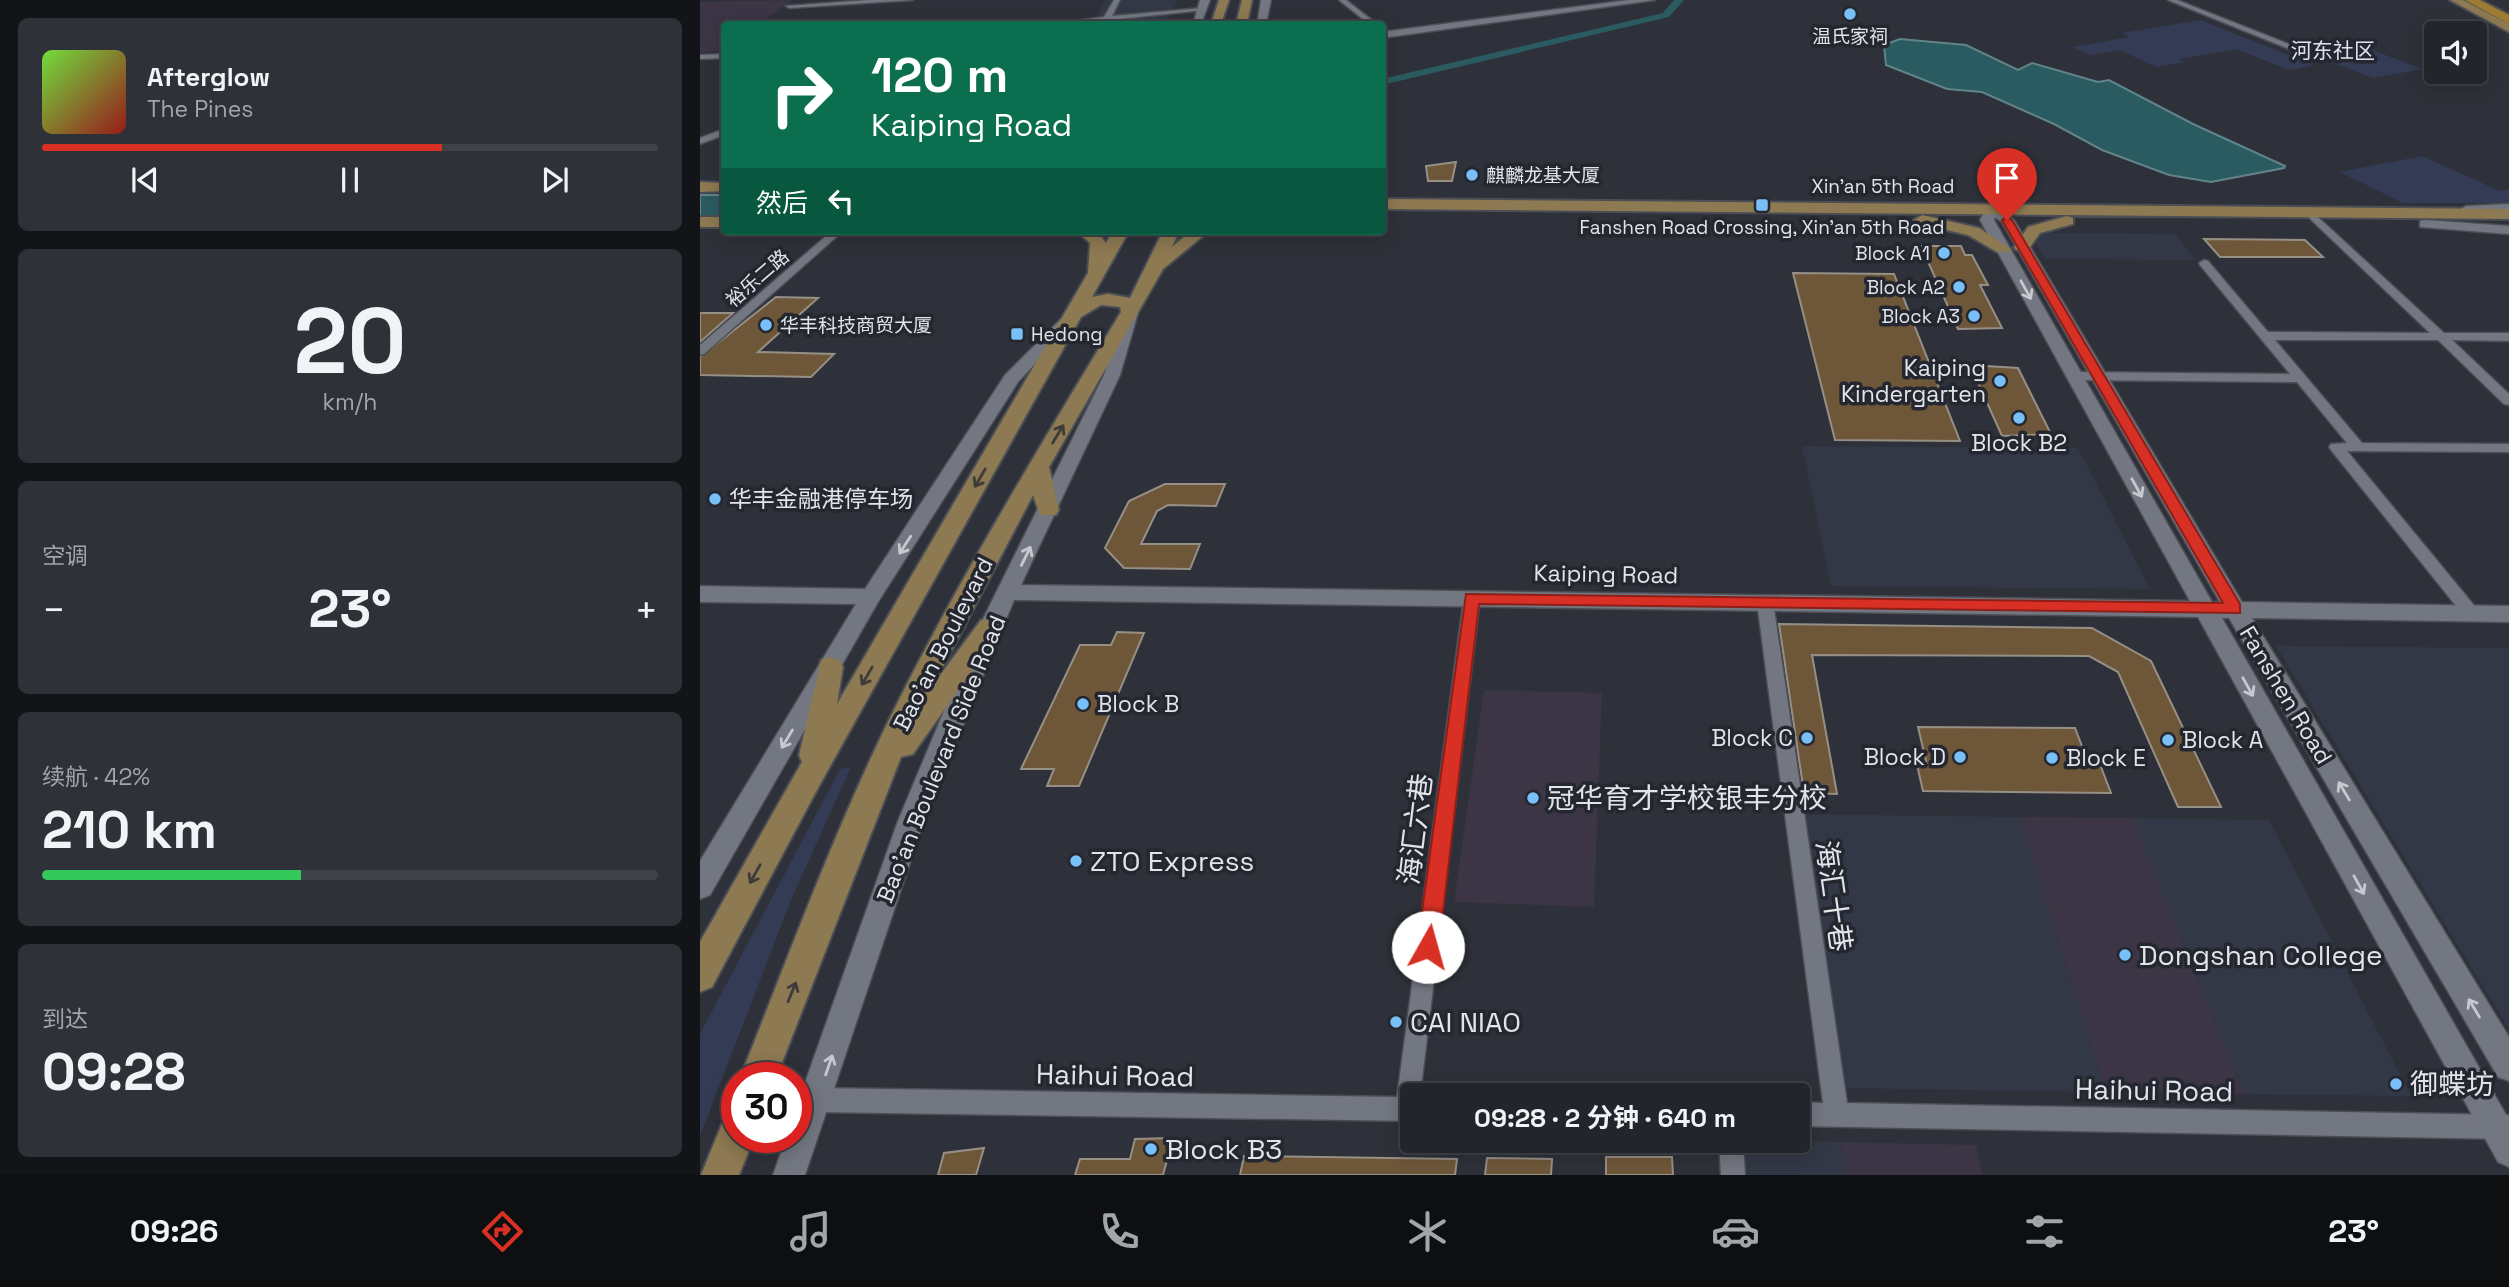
<!DOCTYPE html>
<html lang="zh">
<head>
<meta charset="utf-8">
<style>
  :root { --surface:#22252b; --page:#2e3137; --text:#f1f3f6; --muted:#a2a5a9; --line:#3f4247; --accent:#d93025 }
  body { margin:0; font-family:"Space Grotesk","Noto Sans SC",sans-serif; background:var(--page); color:var(--text); height:100vh; display:flex; flex-direction:column; font-size:26px; white-space:nowrap }
  * { box-sizing:border-box; margin:0 }
  p { font-size:23px; color:var(--muted) }
  .icon { flex:none; width:38px; height:38px; fill:none; stroke:currentColor; stroke-width:2; stroke-linecap:round; stroke-linejoin:round }
  .map { position:relative; flex:1; overflow:hidden }
  .details { display:flex; flex-direction:column; gap:18px; padding:18px; background:#131418; width:700px }
  .details>* { flex:none }
  .guide { position:absolute; left:21px; top:21px; width:665px; height:214px; border-radius:7px; box-shadow:0 4px 18px #0003,0 0 0 2px var(--line); background:#0b6e4f; color:#fff; overflow:hidden }
  .controls { position:absolute; left:1724px; top:21px; display:grid; gap:14px }
  .controls a { display:grid; place-items:center; width:63px; height:63px; border-radius:7px; background:var(--surface); box-shadow:0 4px 18px #0003,0 0 0 2px var(--line); font-size:35px }
  .speed { position:absolute; left:21px; top:1062px; display:flex; gap:14px; font-size:35px; font-weight:700; text-align:center }
  .speed>* { display:grid; place-content:center; width:91px; height:91px; border-radius:50%; background:var(--surface); box-shadow:0 4px 18px #0003,0 0 0 2px var(--line); line-height:1 }
  .speed .limit { border:10px solid #d22; background:#fff; color:#111 }
  .pin { position:absolute; display:grid; place-items:center; width:60px; height:60px; color:#fff; margin:-72px -30px; border-radius:50% 50% 50% 0; rotate:-45deg; box-shadow:0 0 7px #0007 }
  .pin .icon { rotate:45deg }
  .me { position:absolute; width:77px; margin:-38px; rotate:7deg; stroke-linejoin:round; filter:drop-shadow(0 0 5px #0008) }
  .turn { display:flex; align-items:center; gap:24px; height:147px; padding:0 35px; font-size:32px }
  .turn .icon { width:91px; height:91px; stroke-width:2.5 }
  .turn b { display:block; font-size:49px; line-height:60px }
  .then { display:flex; align-items:center; height:66px; padding:0 35px; background:#0003; gap:14px; font-size:26px }
  .big { font-size:52px; font-weight:700; line-height:1.1 }
  .details .card { flex:1; display:flex; flex-direction:column; justify-content:center; gap:10px; min-width:0; padding:0 24px; border-radius:10px; background:var(--page) }
  .details .dial { align-items:center; gap:0 }
  .dial b { font-size:91px; line-height:1 }
  .song { display:flex; align-items:center; gap:21px }
  .cover { width:84px; height:84px; border-radius:10px; background:linear-gradient(135deg,hsl(100 70% 55%),hsl(0 70% 35%)) }
  .played { height:7px; border-radius:4px; background:linear-gradient(90deg,var(--accent) 65%,var(--line) 65%) }
  .keys { display:flex; justify-content:space-around; direction:ltr }
  .heat { display:flex; justify-content:space-between; align-items:center; font-size:38px; direction:ltr }
  .charge { height:10px; border-radius:5px; background:linear-gradient(90deg,#34c759 42%,var(--line) 0) }
  .trip { position:absolute; left:700px; top:1083px; width:410px; height:70px; border-radius:7px; background:var(--surface); box-shadow:0 4px 18px #0003,0 0 0 2px var(--line); font-weight:700; line-height:70px; text-align:center }
  .tab-bar { display:flex; height:112px; justify-content:space-around; align-items:center; background:#0e0f11; color:var(--muted) }
  .tab-bar .icon { width:49px; height:49px }
  .tab-bar .current { color:var(--accent) }
  .tab-bar b { font-size:32px; color:var(--text) }
  main { display:flex; flex:1; min-height:0 }
  .map>svg:first-child { display:block }
  .built { fill:#333846 }
  .education { fill:#3b3546 }
  .green { fill:#333c54 }
  .water { fill:#2a5b61; stroke:#61848a; stroke-width:2 }
  .lines { fill:none; stroke-linecap:round; stroke-linejoin:round }
  .canal { fill:#2a5b61; fill-rule:evenodd }
  .building { fill:#6e5739; stroke:#968f86; stroke-width:2 }
  .street-casing { stroke:#4b4e54; stroke-width:3 }
  .secondary-casing { stroke:#4b4e54; stroke-width:3 }
  .primary-casing { stroke:#4b4e54; stroke-width:4 }
  .highway-casing { stroke:#4b4e54; stroke-width:4 }
  .street { fill:#737781; fill-rule:evenodd }
  .secondary { fill:#737781; fill-rule:evenodd }
  .primary { fill:#8d7952; fill-rule:evenodd }
  .highway { fill:#9e7b32; fill-rule:evenodd }
  .oneway { stroke:#c6c9cf }
  .oneway2 { stroke:#3e3c38 }
  .route { fill:#d93025; stroke:#8d1f18; stroke-width:2 }
  .poi-dot { fill:#79bff8; stroke:#24272f; stroke-width:2.5 }
  .labels { text-anchor:middle; stroke-width:7; stroke-linejoin:round; paint-order:stroke }
  .far-poi-label { font-size:19px; fill:#e1e4e9; stroke:#24272f; text-anchor:start }
  .far-street-label { font-size:19px; fill:#e1e4e9; stroke:#24272f }
  .far-quarter-label { font-size:21px; fill:#dfe3ee; stroke:#24272f }
  .poi-label { font-size:23px; fill:#e1e4e9; stroke:#24272f; text-anchor:start }
  .street-label { font-size:23px; fill:#e1e4e9; stroke:#24272f }
  .near-poi-label { font-size:28px; fill:#e1e4e9; stroke:#24272f; text-anchor:start }
  .near-street-label { font-size:28px; fill:#e1e4e9; stroke:#24272f }
</style>
</head>
<body>
<main>
<section class="details">
<div class="card">
<div class="song"><i class="cover"></i><div><b>Afterglow</b><p>The Pines</p></div></div>
<div class="played"></div>
<div class="keys"><svg class="icon" aria-label="previous" viewBox="0 0 24 24"><path d="M18 5L8 12l10 7zM5 5v14"/></svg><svg class="icon" aria-label="pause" viewBox="0 0 24 24"><path d="M8 5v14M16 5v14"/></svg><svg class="icon" aria-label="next" viewBox="0 0 24 24"><path d="M6 5l10 7-10 7zM19 5v14"/></svg></div>
</div>
<div class="card dial"><b>20</b><p>km/h</p></div>
<div class="card"><p>空调</p>
<div class="heat"><a>−</a><b class="big">23°</b><a>+</a></div>
</div>
<div class="card"><p>续航 · 42%</p><b class="big">210 km</b><div class="charge"></div></div>
<div class="card"><p>到达</p><b class="big">09:28</b></div>
</section>
<div class="map">
<svg width="1809" height="1175" viewBox="0 0 1809 1175">
  <rect width="100%" height="100%" fill="#2e3139"/>
  <!-- built -->
  <path class="built" d="M406 0H478L466 24H404L397 15Z
    M1329 233 1475 234 1496 260 1345 259Z
    M1102 446 1378 448 1450 589 1131 586Z
    M1576 646 1809 648V1029L1766 959Z
    M1095 814 1319 817 1406 1092 1135 1088Z
    M1432 818 1569 820 1711 1096 1544 1094Z
    M1044 1141 1141 1142 1146 1175H1047Z"/>
  <!-- education -->
  <path class="education" d="M92 0 59 24H24V50L0 53V2Z
    M784 690 902 693 894 907 754 902Z
    M1319 817 1432 818 1544 1094 1406 1092Z
    M1141 1142 1276 1145 1283 1175H1146Z"/>
  <!-- green -->
  <path class="green" d="M1500 20 1614 65 1589 70 1536 49 1479 59 1485 62 1457 67 1419 50 1389 55 1372 47 1430 37 1422 33Z
    M1653 43 1723 69 1673 78 1604 52Z
    M1722 156 1800 191 1809 189V203H1703L1640 172Z
    M151 767 91 900 0 1136V1034L140 769Z"/>
  <!-- water -->
  <path class="water" d="M1200 39 1266 45 1318 70 1332 63 1398 82 1409 80 1493 124 1585 166 1584 168 1511 182 1469 175 1402 150 1354 124 1282 92 1247 89 1186 65 1184 45Z
    M0 195H24V216H0Z"/>
  <g class="lines">
    <!-- canal -->
    <path class="canal" d="M974 0H984L969 17 682 85V79L963 13Z"/>
  </g>
  <!-- building -->
  <path class="building" d="M756 162 752 181H728L726 166Z
    M1504 239 1605 240 1623 257H1520Z
    M1221 246H1261L1265 255H1272L1288 285H1280L1302 328 1258 329Z
    M1093 273 1194 274 1260 441 1135 440Z
    M76 297 118 298 58 352 134 354 111 377 0 375V357Z
    M0 313H33L0 342Z
    M1270 365 1318 368 1351 434 1302 436Z
    M465 484H525L516 506 468 505 457 511 441 544H500L490 569 424 568 405 548 429 501Z
    M1079 624 1392 628 1451 661 1521 807H1478L1418 672 1389 656 1112 655 1137 794 1104 793Z
    M417 632 444 633 379 786H347L354 769H321L380 645H411Z
    M1218 727 1375 728 1390 767H1401L1411 793 1223 791 1217 765H1227Z
    M473 1138 463 1175H375L380 1159H430L435 1139Z
    M284 1148 276 1175H238L244 1153Z
    M544 1156 757 1159 755 1175H540Z
    M906 1157H972L973 1175H906Z
    M787 1158 852 1159 851 1175H785Z"/>
  <g class="lines">
    <defs>
      <path id="street" d="M169 0H213L89 8 86 6Z
        M414 0H420L412 16 502 8 505 10 372 24H351L404 17Z
        M639 0H646L677 24H669Z
        M1468 0H1477L1596 47 1589 49Z
        M24 54V58L0 59V55Z
        M24 129V135L0 144V138Z
        M1608 208 1744 333H1809V341L1752 340 1809 394V405L1804 404 1738 340H1575L1662 443 1809 444V452L1647 451 1777 609 1779 613 1777 617H1765L1631 450 1629 447 1631 444 1647 443 1597 382 1374 380 1368 376 1374 372 1590 374 1500 265 1499 263 1504 260 1508 261 1568 332 1730 333 1604 213 1603 211Z
        M132 231H143L4 354 0 355V345Z
        M772 592 780 598 720 1096H712V1121L117 1112 109 1108 105 1100 109 1092 117 1088 697 1097 764 598Z
        M1065 596 1073 602 1147 1103 1809 1115V1139L1097 1126V1102L1123 1103 1057 602Z
        M1019 1141H1043L1045 1175H1021Z"/>
      <path id="secondary" d="M500 0H510L501 24H493Z
        M561 0H571L566 24H557Z
        M929 0H955L682 38V32Z
        M1293 204 1314 220 1542 602 1809 606V622L1552 618 1809 1037V1081L1798 1077 1529 618H1522L1809 1120V1167L1798 1162 1498 617 314 600 224 821 105 1175H73L86 1138H96V1108L198 821 279 627 404 375 425 310 430 308 438 313 420 375 321 585 1490 601 1280 220 1288 205ZM1295 217 1302 222 1520 602H1512L1294 220Z
        M1809 204V212L1766 214 1759 210 1766 206Z
        M1725 220 1809 226V234L1720 227V221Z
        M371 312 379 317 318 382 178 602 10 895 0 899V861L156 604 0 602V586L165 589 305 375 366 314Z"/>
      <path id="primary" d="M519 0H529L521 24H511Z
        M542 0H552L547 24H536Z
        M1750 0H1763L1809 24V32Z
        M0 182 24 183V191L0 192Z
        M682 199 1809 209V219L682 209Z
        M1222 215 1279 228 1311 249 1309 252H1297L1268 235 1216 223 1214 220Z
        M1367 216 1373 218V224L1340 233 1328 250H1316L1314 247 1328 227Z
        M0 217H24V227H0Z
        M377 231H396L406 243 413 231H429L392 297 408 294 430 298 463 231H479L472 247 491 231H509L463 269 349 467 359 510 356 515H340L333 495 235 682 281 620 290 618 299 620 303 627 213 754 201 757 76 1078H40C87 960 131 840 186 726 256 583 339 448 421 312L420 307 401 305 381 317 119 786 12 987 0 992V942L102 762 99 755 121 660 130 657 139 660 143 667 137 704 388 273 390 243Z
        M37 1113V1138H54L39 1175H1L24 1119Z"/>
      <path id="highway" d="M1765 0H1780L1809 15V24Z"/>
    </defs>
    <!-- street casing -->
    <use href="#street" class="street-casing"/>
    <!-- secondary casing -->
    <use href="#secondary" class="secondary-casing"/>
    <!-- primary casing -->
    <use href="#primary" class="primary-casing"/>
    <!-- highway casing -->
    <use href="#highway" class="highway-casing"/>
    <!-- street -->
    <use href="#street" class="street"/>
    <!-- secondary -->
    <use href="#secondary" class="secondary"/>
    <!-- primary -->
    <use href="#primary" class="primary"/>
    <!-- highway -->
    <use href="#highway" class="highway"/>
  </g>
  <!-- one-way arrows -->
  <defs><path id="oneway-shaft" d="M-6 0H5M1.5-3L5.5 0L1.5 3" fill="none" stroke-width="1.6" stroke-linecap="round" stroke-linejoin="round" transform="scale(1.75)"/></defs>
  <g class="oneway">
    <use href="#oneway-shaft" transform="translate(1326 290) rotate(61)"/>
    <use href="#oneway-shaft" transform="translate(1437 488) rotate(61)"/>
    <use href="#oneway-shaft" transform="translate(205 545) rotate(123)"/>
    <use href="#oneway-shaft" transform="translate(326 556) rotate(-64)"/>
    <use href="#oneway-shaft" transform="translate(1548 687) rotate(61)"/>
    <use href="#oneway-shaft" transform="translate(87 739) rotate(121)"/>
    <use href="#oneway-shaft" transform="translate(1644 791) rotate(-121)"/>
    <use href="#oneway-shaft" transform="translate(1659 885) rotate(61)"/>
    <use href="#oneway-shaft" transform="translate(1774 1008) rotate(-121)"/>
    <use href="#oneway-shaft" transform="translate(129 1065) rotate(-71)"/>
  </g>
  <g class="oneway2">
    <use href="#oneway-shaft" transform="translate(358 434) rotate(-59)"/>
    <use href="#oneway-shaft" transform="translate(280 478) rotate(120)"/>
    <use href="#oneway-shaft" transform="translate(167 676) rotate(120)"/>
    <use href="#oneway-shaft" transform="translate(55 874) rotate(119)"/>
    <use href="#oneway-shaft" transform="translate(92 992) rotate(-68)"/>
  </g>
  <!-- route -->
  <path class="route" d="M1307 217 1312 220 1540 604V613L779 604 739 947 735 955 728 958 720 955 717 947 766 594 1523 603 1302 220Z"/>
  <!-- markers -->
  <g class="poi-dot">
    <circle cx="1150" cy="14" r="7"/>
    <circle cx="772" cy="175" r="7"/>
    <rect x="1055" y="198" width="14" height="14" rx="3.5"/>
    <circle cx="1244" cy="253" r="7"/>
    <circle cx="1259" cy="287" r="7"/>
    <circle cx="1274" cy="316" r="7"/>
    <circle cx="66" cy="325" r="7"/>
    <rect x="310" y="327" width="14" height="14" rx="3.5"/>
    <circle cx="1300" cy="381" r="7"/>
    <circle cx="1319" cy="418" r="7"/>
    <circle cx="15" cy="499" r="7"/>
    <circle cx="383" cy="704" r="7"/>
    <circle cx="1107" cy="738" r="7"/>
    <circle cx="1468" cy="740" r="7"/>
    <circle cx="1260" cy="757" r="7"/>
    <circle cx="1352" cy="758" r="7"/>
    <circle cx="833" cy="798" r="7"/>
    <circle cx="376" cy="861" r="7"/>
    <circle cx="1425" cy="955" r="7"/>
    <circle cx="696" cy="1022" r="7"/>
    <circle cx="1696" cy="1084" r="7"/>
    <circle cx="451" cy="1149" r="7"/>
  </g>
  <g class="labels">
    <!-- far-poi labels -->
    <g class="far-poi-label">
      <text x="1150" y="43" text-anchor="middle">温氏家祠</text>
      <text x="786" y="182">麒麟龙基大厦</text>
      <text x="1062" y="234" text-anchor="middle">Fanshen Road Crossing, Xin'an 5th Road</text>
      <text x="1230" y="260" text-anchor="end">Block A1</text>
      <text x="1245" y="294" text-anchor="end">Block A2</text>
      <text x="1260" y="323" text-anchor="end">Block A3</text>
      <text x="80" y="332">华丰科技商贸大厦</text>
      <text x="331" y="341">Hedong</text>
    </g>
    <!-- far-street labels -->
    <g class="far-street-label">
      <text x="1183" y="193">Xin'an 5th Road</text>
      <text transform="translate(57 278) rotate(-41)" y="7">裕乐二路</text>
    </g>
    <!-- far-quarter labels -->
    <g class="far-quarter-label">
      <text x="1633" y="58">河东社区</text>
    </g>
    <!-- poi labels -->
    <g class="poi-label">
      <text x="1286" y="376" text-anchor="end">Kaiping<tspan x="1286" dy="26">Kindergarten</tspan></text>
      <text x="1319" y="451" text-anchor="middle">Block B2</text>
      <text x="29" y="507">华丰金融港停车场</text>
      <text x="397" y="712">Block B</text>
      <text x="1093" y="746" text-anchor="end">Block C</text>
      <text x="1482" y="748">Block A</text>
      <text x="1246" y="765" text-anchor="end">Block D</text>
      <text x="1366" y="766">Block E</text>
    </g>
    <!-- street labels -->
    <g class="street-label">
      <text transform="translate(906 574) rotate(1)" y="8">Kaiping Road</text>
      <text transform="translate(243 644) rotate(-63)" y="8">Bao'an Boulevard</text>
      <text transform="translate(1586 695) rotate(59)" y="8">Fanshen Road</text>
      <text transform="translate(241 759) rotate(-68)" y="8">Bao'an Boulevard Side Road</text>
    </g>
    <!-- near-poi labels -->
    <g class="near-poi-label">
      <text x="847" y="808">冠华育才学校银丰分校</text>
      <text x="390" y="871">ZTO Express</text>
      <text x="1439" y="965">Dongshan College</text>
      <text x="710" y="1032">CAI NIAO</text>
      <text x="1710" y="1094">御蝶坊</text>
      <text x="465" y="1159">Block B3</text>
    </g>
    <!-- near-street labels -->
    <g class="near-street-label">
      <text transform="translate(715 829) rotate(-83)" y="10">海汇六巷</text>
      <text transform="translate(1134 896) rotate(82)" y="10">海汇十巷</text>
      <text transform="translate(415 1075) rotate(1)" y="10">Haihui Road</text>
      <text transform="translate(1454 1090) rotate(1)" y="10">Haihui Road</text>
    </g>
  </g>
</svg>
<div class="controls">
<a><svg class="icon" aria-label="sound" viewBox="0 0 24 24"><path d="M4 9h4l5-4v14l-5-4H4zM17 9q2 3 0 6"/></svg></a>
</div>
<div class="speed"><div class="limit">30</div></div>
<div class="pin" style="left:1307px;top:220px;background:#d93025"><svg class="icon" aria-label="arrive" viewBox="0 0 24 24"><path d="M6 21V4h12l-3 4 3 4H6"/></svg></div>
<svg class="me" style="left:728px;top:947px" viewBox="-20 -20 40 40"><circle r="19" fill="#fff"/><path d="M0-13L10 11 0 6-10 11z" fill="#d93025"/></svg>
<div class="trip">09:28 · 2 分钟 · 640 m</div>
<div class="guide">
<div class="turn"><svg class="icon" aria-label="right" viewBox="0 0 24 24"><path d="M7 20v-9h11M14 6l5 5-5 5"/></svg><div><b>120 m</b>Kaiping Road</div></div>
<div class="then">然后<svg class="icon" aria-label="left" viewBox="0 0 24 24"><path d="M17 20v-9H6M10 6l-5 5 5 5"/></svg></div>
</div>
</div>
</main>
<nav class="tab-bar">
<b>09:26</b>
<svg class="icon current" aria-label="directions" viewBox="0 0 24 24"><path d="M12 3l9 9-9 9-9-9zM9 14v-3h6M13 9l2 2-2 2"/></svg>
<svg class="icon" aria-label="music" viewBox="0 0 24 24"><path d="M9 18V5l10-2v13"/><circle cx="6" cy="18" r="3"/><circle cx="16" cy="16" r="3"/></svg>
<svg class="icon" aria-label="phone" viewBox="0 0 24 24"><path d="M5 4h4l2 5-3 2q2 4 5 5l2-3 5 2v4C11 20 4 13 5 4z"/></svg>
<svg class="icon" aria-label="climate" viewBox="0 0 24 24"><path d="M12 3v18M4 7l16 10M4 17L20 7"/></svg>
<svg class="icon" aria-label="car" viewBox="0 0 24 24"><path d="M5 17H2v-5l4-1 3-4h7l3 4 3 1v5h-3M9 17h6M6 11h13"/><circle cx="7" cy="17" r="2"/><circle cx="17" cy="17" r="2"/></svg>
<svg class="icon" aria-label="filters" viewBox="0 0 24 24"><path d="M4 7h16M4 17h16"/><circle cx="9" cy="7" r="2"/><circle cx="15" cy="17" r="2"/></svg>
<b>23°</b>
</nav>
</body>
</html>
